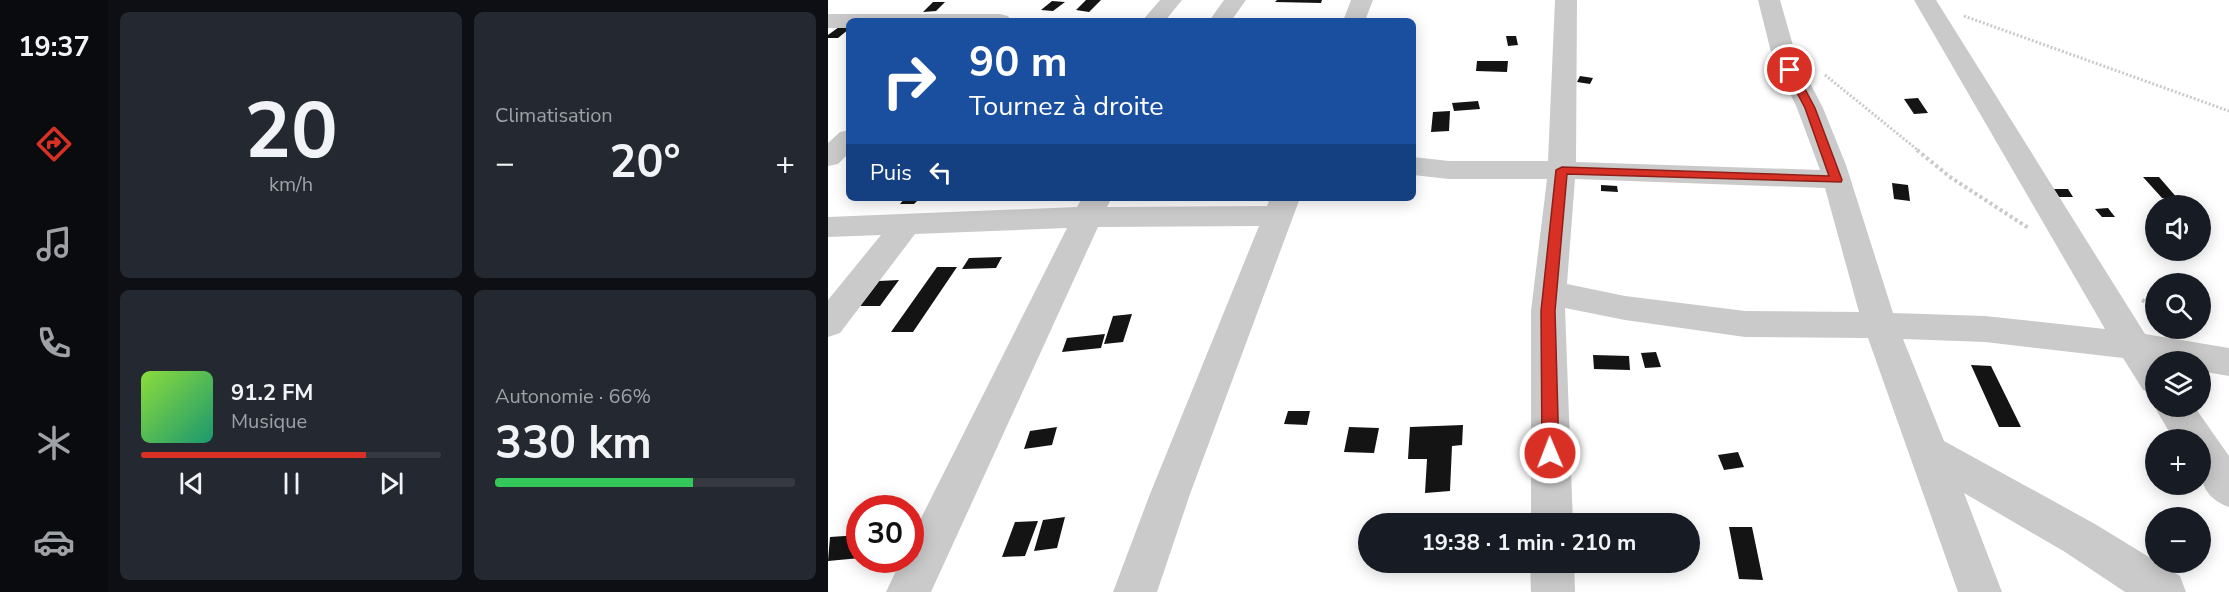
<!DOCTYPE html>
<html lang="fr">
<head>
<meta charset="utf-8">
<style>
  :root { --surface:#171b24; --page:#242831; --text:#f1f3f6; --muted:#9ea1a6; --line:#363941; --accent:#d93025 }
  body { margin:0; font-family:"Nunito Sans",sans-serif; background:var(--page); color:var(--text); height:100vh; display:flex; flex-direction:column; font-size:22px; white-space:nowrap }
  * { box-sizing:border-box; margin:0 }
  p { font-size:20px; color:var(--muted) }
  .icon { flex:none; width:33px; height:33px; fill:none; stroke:currentColor; stroke-width:2; stroke-linecap:round; stroke-linejoin:round }
  .map { position:relative; flex:1; overflow:hidden }
  .details { display:flex; flex-direction:column; gap:12px; padding:12px; background:#0d0f14; width:720px }
  .details>* { flex:none }
  .guide { position:absolute; left:18px; top:18px; width:570px; height:183px; border-radius:9px; box-shadow:0 3px 15px #0003; background:#1a4fa0; color:#fff; overflow:hidden }
  .fabs { position:absolute; left:1317px; top:195px; display:grid; gap:12px }
  .fabs a { display:grid; place-items:center; width:66px; height:66px; border-radius:50%; background:var(--surface); box-shadow:0 3px 15px #0003; font-size:30px }
  .speed { position:absolute; left:18px; top:495px; display:flex; gap:12px; font-size:30px; font-weight:700; text-align:center }
  .speed>* { display:grid; place-content:center; width:78px; height:78px; border-radius:50%; background:var(--surface); box-shadow:0 3px 15px #0003; line-height:1 }
  .speed .limit { border:9px solid #d22; background:#fff; color:#111 }
  .pin { position:absolute; display:grid; place-items:center; width:51px; height:51px; color:#fff; margin:-26px; border:3px solid #fff; border-radius:50%; box-shadow:0 2px 6px #0007 }
  .me { position:absolute; width:66px; margin:-33px; rotate:359deg; stroke-linejoin:round; filter:drop-shadow(0 0 4px #0008) }
  .turn { display:flex; align-items:center; gap:21px; height:126px; padding:0 24px; font-size:27px }
  .turn .icon { width:78px; height:78px; stroke-width:2.5 }
  .turn b { display:block; font-size:42px; line-height:51px }
  .then { display:flex; align-items:center; height:57px; padding:0 24px; background:#0003; gap:12px; font-size:22px }
  .big { font-size:45px; font-weight:700; line-height:1.1 }
  .details .tile { flex:1; display:flex; flex-direction:column; justify-content:center; gap:9px; min-width:0; padding:0 21px; border-radius:9px; background:var(--page) }
  .details .dial { align-items:center; gap:0 }
  .dial b { font-size:78px; line-height:1 }
  .song { display:flex; align-items:center; gap:18px }
  .cover { width:72px; height:72px; border-radius:9px; background:linear-gradient(135deg,hsl(90 70% 55%),hsl(160 70% 35%)) }
  .played { height:6px; border-radius:3px; background:linear-gradient(90deg,var(--accent) 75%,var(--line) 75%) }
  .keys { display:flex; justify-content:space-around; direction:ltr }
  .heat { display:flex; justify-content:space-between; align-items:center; font-size:33px; direction:ltr }
  .charge { height:9px; border-radius:4px; background:linear-gradient(90deg,#34c759 66%,var(--line) 0) }
  .details .tiles { flex:1; display:grid; gap:12px; grid-template-columns:repeat(2,1fr) }
  .trip { position:absolute; left:530px; top:513px; width:342px; height:60px; border-radius:30px; background:var(--surface); box-shadow:0 3px 15px #0003; font-weight:700; line-height:60px; text-align:center }
  main { display:flex; flex:1; min-height:0 }
  .tab-bar { display:flex; flex-direction:column; width:108px; justify-content:space-around; align-items:center; background:#090b0e; color:var(--muted) }
  .tab-bar .icon { width:42px; height:42px }
  .tab-bar .current { color:var(--accent) }
  .tab-bar b { font-size:27px; color:var(--text) }
  .map>svg:first-child { display:block }
  .building { fill:#141414 }
  .lines { fill:none; stroke-linecap:round; stroke-linejoin:round }
  .path-far1 { stroke:#cacaca; stroke-width:3; stroke-dasharray:2 2; stroke-linecap:butt }
  .path { stroke:#cacaca; stroke-width:4; stroke-dasharray:3 3; stroke-linecap:butt }
  .minor { fill:#cacaca; fill-rule:evenodd }
  .route { fill:#d93025; stroke:#8d1f18; stroke-width:1.5 }
</style>
</head>
<body>
<main>
<nav class="tab-bar">
<b>19:37</b>
<svg class="icon current" aria-label="directions" viewBox="0 0 24 24"><path d="M12 3l9 9-9 9-9-9zM9 14v-3h6M13 9l2 2-2 2"/></svg>
<svg class="icon" aria-label="music" viewBox="0 0 24 24"><path d="M9 18V5l10-2v13"/><circle cx="6" cy="18" r="3"/><circle cx="16" cy="16" r="3"/></svg>
<svg class="icon" aria-label="phone" viewBox="0 0 24 24"><path d="M5 4h4l2 5-3 2q2 4 5 5l2-3 5 2v4C11 20 4 13 5 4z"/></svg>
<svg class="icon" aria-label="climate" viewBox="0 0 24 24"><path d="M12 3v18M4 7l16 10M4 17L20 7"/></svg>
<svg class="icon" aria-label="car" viewBox="0 0 24 24"><path d="M5 17H2v-5l4-1 3-4h7l3 4 3 1v5h-3M9 17h6M6 11h13"/><circle cx="7" cy="17" r="2"/><circle cx="17" cy="17" r="2"/></svg>
</nav>
<section class="details">
<div class="tiles">
<div class="tile dial"><b>20</b><p>km/h</p></div>
<div class="tile"><p>Climatisation</p>
<div class="heat"><a>−</a><b class="big">20°</b><a>+</a></div>
</div>
<div class="tile">
<div class="song"><i class="cover"></i><div><b>91.2 FM</b><p>Musique</p></div></div>
<div class="played"></div>
<div class="keys"><svg class="icon" aria-label="previous" viewBox="0 0 24 24"><path d="M18 5L8 12l10 7zM5 5v14"/></svg><svg class="icon" aria-label="pause" viewBox="0 0 24 24"><path d="M8 5v14M16 5v14"/></svg><svg class="icon" aria-label="next" viewBox="0 0 24 24"><path d="M6 5l10 7-10 7zM19 5v14"/></svg></div>
</div>
<div class="tile"><p>Autonomie · 66%</p><b class="big">330 km</b><div class="charge"></div></div>
</div>
</section>
<div class="map">
<svg width="1401" height="592" viewBox="0 0 1401 592">
  <rect width="100%" height="100%" fill="#fff"/>
  <!-- building -->
  <path class="building" d="M258 0H273L261 12 248 10Z
    M449 0H494L493 3 447 2Z
    M224 1 237 2 225 11 213 10Z
    M105 2H117L108 11 95 12Z
    M11 27H21V29L10 38H0V35Z
    M678 36H688L690 45 680 46Z
    M649 61H680L679 72 648 71Z
    M752 76 765 78 762 84 749 82Z
    M1090 98 1100 113 1086 114 1076 99Z
    M650 101 652 109 626 111 624 103Z
    M622 111 621 131 603 132 605 112Z
    M1315 177H1331L1350 199 1334 198Z
    M1064 183 1080 185 1082 201 1066 199Z
    M773 185 789 186 790 192 773 191Z
    M1225 189H1240L1245 197H1231Z
    M77 198H92L86 204H72Z
    M1280 208 1287 217H1274L1267 209Z
    M174 257 168 268 134 269 141 258Z
    M109 267H129L85 332H63Z
    M71 280 52 306H32L51 281Z
    M304 314 295 342 276 344 285 316Z
    M277 334 273 348 234 352 239 338Z
    M828 352 833 367 817 368 813 353Z
    M765 355 801 356 802 370 766 369Z
    M1143 365 1163 366 1193 427H1171Z
    M460 411H482L479 425 456 424Z
    M635 425 634 445 624 446 622 491 597 493 599 459H580L582 427Z
    M229 427 224 445 196 449 202 431Z
    M521 427 551 428 546 453 516 452Z
    M910 452 916 467 896 470 890 455Z
    M237 517 229 548 206 551 215 520Z
    M210 521 197 556 174 557 187 522Z
    M901 527H924L935 580 911 579Z
    M32 535V558L0 561 2 537Z"/>
  <g class="lines">
    <!-- path-far1 -->
    <path class="path-far1" d="M1136 16 1401 111
      M997 75 1091 151"/>
    <!-- path -->
    <path class="path" d="M1089 150 1122 177 1202 229
      M1314 300 1328 308"/>
    <!-- minor -->
    <path class="minor" d="M332 0H354L337 21H314Z
      M396 0H418L403 21H381Z
      M523 0H545L537 21H515Z
      M727 0H749L748 162 992 170 969 108 944 56 930 0H952L968 56 995 108 1018 165 1065 313 1157 316 1277 329 1086 0H1108L1317 334 1401 348V376L1372 371V362H1328V394L1315 390 1295 358 1157 342 1075 339 1116 441 1267 524 1352 576 1358 592H1297L1237 552 1136 493 1174 592H1130L1040 338 917 337 797 320 737 308 745 524H703V311L719 179H621L585 175V157L621 161H720ZM747 179 997 188 1031 312 917 311 797 296 739 284Z
      M0 14H172L180 16 183 21H21V28H0Z
      M21 130V153L10 164 0 166V143L12 132Z
      M254 198H280L282 201 279 207 439 206 442 198H472L362 494 329 592H285L322 494 431 226 270 227 103 592H58L73 560H82V540L239 228 87 234 12 333 0 337V300L53 235 0 237V217L249 207Z
      M1328 404V406H1366L1401 456V507C1368 495 1372 470 1372 440H1346L1326 406Z
      M702 562H746L747 592H703Z"/>
  </g>
  <!-- route -->
  <path class="route" d="M962 67 967 70 987 108 1014 180 1013 182 739 174 727 311 731 453 728 458 722 460 717 458 714 453 713 311 728 170 734 167 1001 176 977 108 957 70Z"/>
</svg>
<div class="fabs">
<a><svg class="icon" aria-label="sound" viewBox="0 0 24 24"><path d="M4 9h4l5-4v14l-5-4H4zM17 9q2 3 0 6"/></svg></a>
<a><svg class="icon" aria-label="search" viewBox="0 0 24 24"><circle cx="10" cy="10" r="6"/><path d="M15 15l6 6"/></svg></a>
<a><svg class="icon" aria-label="layers" viewBox="0 0 24 24"><path d="M12 4l9 5-9 5-9-5zM3 14l9 5 9-5"/></svg></a>
<a>+</a>
<a>−</a>
</div>
<div class="speed"><div class="limit">30</div></div>
<div class="pin" style="left:962px;top:70px;background:#d93025"><svg class="icon" aria-label="arrive" viewBox="0 0 24 24"><path d="M6 21V4h12l-3 4 3 4H6"/></svg></div>
<svg class="me" style="left:722px;top:453px" viewBox="-20 -20 40 40"><circle r="17" fill="#d93025" stroke="#fff" stroke-width="3"/><path d="M0-11L8 9 0 5-8 9z" fill="#fff"/></svg>
<div class="trip">19:38 · 1 min · 210 m</div>
<div class="guide">
<div class="turn"><svg class="icon" aria-label="right" viewBox="0 0 24 24"><path d="M7 20v-9h11M14 6l5 5-5 5"/></svg><div><b>90 m</b>Tournez à droite</div></div>
<div class="then">Puis<svg class="icon" aria-label="left" viewBox="0 0 24 24"><path d="M17 20v-9H6M10 6l-5 5 5 5"/></svg></div>
</div>
</div>
</main>
</body>
</html>
